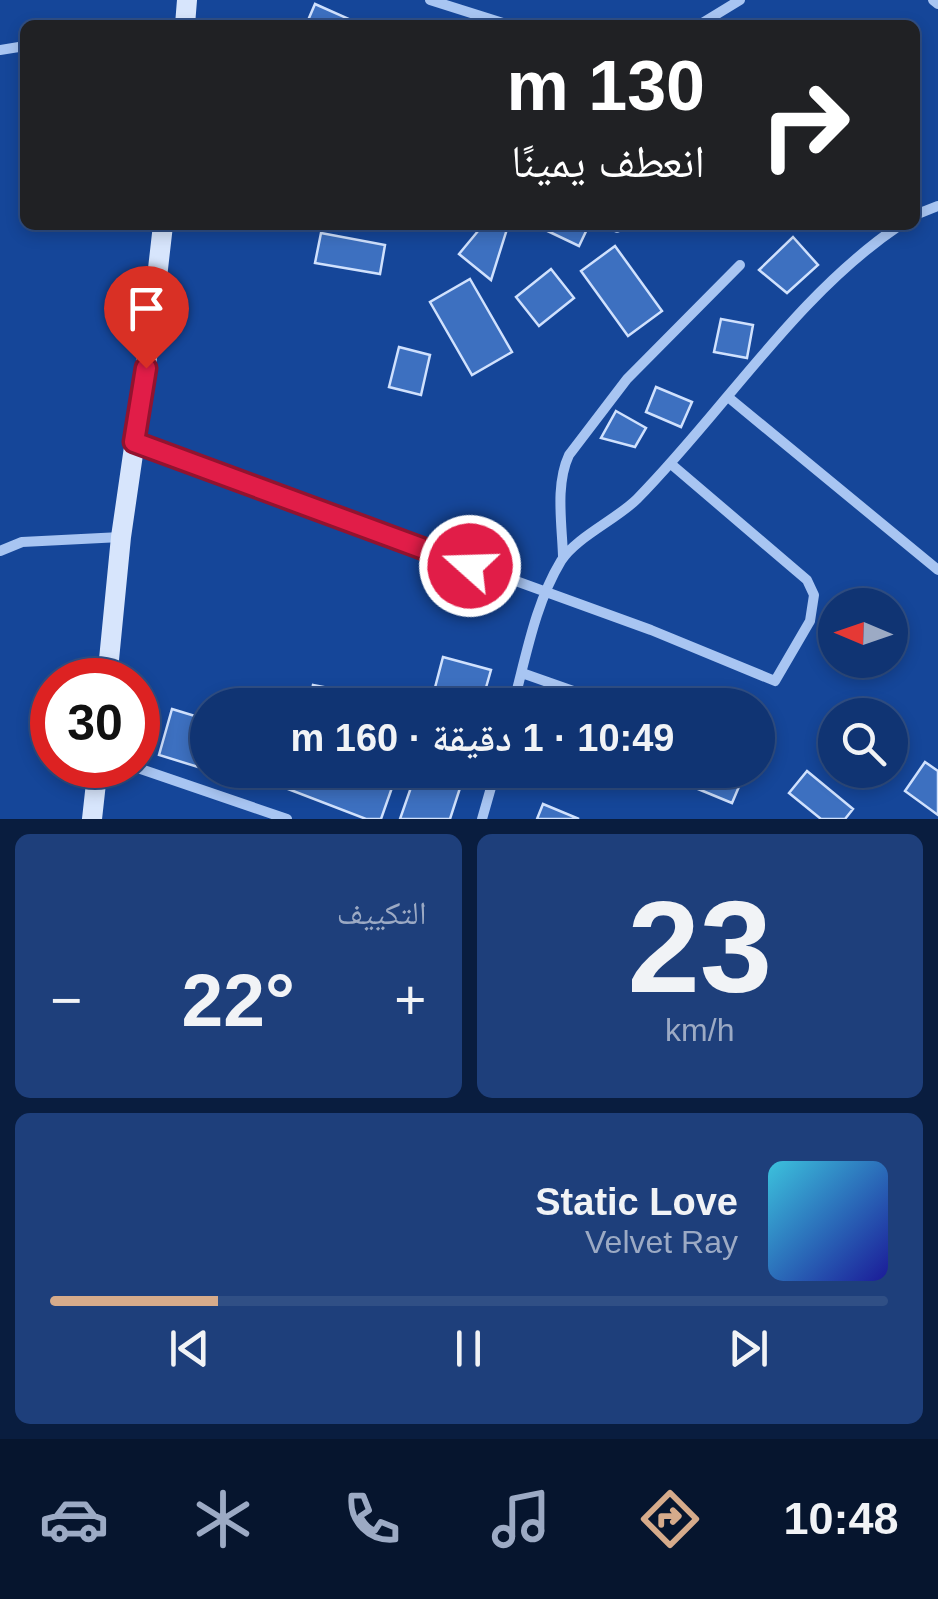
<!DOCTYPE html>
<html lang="ar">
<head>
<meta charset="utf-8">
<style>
  :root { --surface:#103473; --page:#1e3f7b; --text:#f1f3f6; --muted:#9caac4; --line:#304f85; --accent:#d6ab8b }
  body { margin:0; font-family:Helvetica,"Noto Naskh Arabic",sans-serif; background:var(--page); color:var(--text); direction:rtl; height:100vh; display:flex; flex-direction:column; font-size:38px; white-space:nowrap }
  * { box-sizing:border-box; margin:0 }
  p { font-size:32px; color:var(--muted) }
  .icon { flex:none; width:55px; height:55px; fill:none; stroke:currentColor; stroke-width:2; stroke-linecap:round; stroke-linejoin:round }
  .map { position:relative; height:819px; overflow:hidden; direction:ltr }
  .panel { display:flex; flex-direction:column; gap:15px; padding:15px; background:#091d3f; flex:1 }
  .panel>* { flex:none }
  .hud { position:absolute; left:20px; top:20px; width:900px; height:210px; border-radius:15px; box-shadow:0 5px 15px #0003,0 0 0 2px var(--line); direction:rtl; background:#202124; color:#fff; overflow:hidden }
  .needle { width:65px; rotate:272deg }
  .tools { position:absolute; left:818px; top:588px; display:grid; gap:20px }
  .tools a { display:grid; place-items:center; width:90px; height:90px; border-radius:50%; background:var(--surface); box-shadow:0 5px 15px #0003,0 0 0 2px var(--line); font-size:50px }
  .speed { position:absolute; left:30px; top:658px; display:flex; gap:20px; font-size:50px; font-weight:700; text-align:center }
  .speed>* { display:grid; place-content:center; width:130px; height:130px; border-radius:50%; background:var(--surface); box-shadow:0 5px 15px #0003,0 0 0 2px var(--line); line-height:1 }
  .speed .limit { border:15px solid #d22; background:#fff; color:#111 }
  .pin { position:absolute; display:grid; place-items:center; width:85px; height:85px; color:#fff; margin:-102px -42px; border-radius:50% 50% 50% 0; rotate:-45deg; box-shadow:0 0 10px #0007 }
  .pin .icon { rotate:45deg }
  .me { position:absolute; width:110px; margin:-55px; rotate:290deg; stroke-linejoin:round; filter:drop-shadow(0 0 8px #0008) }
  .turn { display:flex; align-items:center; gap:35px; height:210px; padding:0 50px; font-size:45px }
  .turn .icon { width:130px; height:130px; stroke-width:2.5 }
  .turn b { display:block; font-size:70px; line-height:85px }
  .big { font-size:75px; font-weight:800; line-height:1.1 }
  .panel .tile { flex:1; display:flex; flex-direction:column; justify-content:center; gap:15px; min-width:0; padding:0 35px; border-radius:15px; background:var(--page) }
  .panel .dial { align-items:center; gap:0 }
  .dial b { font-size:130px; line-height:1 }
  .song { display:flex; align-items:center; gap:30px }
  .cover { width:120px; height:120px; border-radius:15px; background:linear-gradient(135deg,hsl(190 70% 55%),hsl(240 70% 35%)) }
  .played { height:10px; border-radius:5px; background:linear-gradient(90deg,var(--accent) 20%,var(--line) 20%) }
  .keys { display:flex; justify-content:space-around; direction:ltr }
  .heat { display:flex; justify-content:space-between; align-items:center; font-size:55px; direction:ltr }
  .panel .tiles { flex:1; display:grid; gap:15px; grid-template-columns:1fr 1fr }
  .tile:last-child { grid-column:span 2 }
  .trip { position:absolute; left:190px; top:688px; width:585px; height:100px; border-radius:50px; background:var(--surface); box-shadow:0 5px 15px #0003,0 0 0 2px var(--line); font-weight:800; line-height:100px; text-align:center; direction:rtl }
  .tab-bar { display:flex; height:160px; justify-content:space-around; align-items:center; background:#06152e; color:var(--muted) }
  .tab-bar .icon { width:70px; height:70px }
  .tab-bar .active { color:var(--accent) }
  .tab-bar b { font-size:45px; color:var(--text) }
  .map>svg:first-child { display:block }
  .building { fill:#3d70c0; stroke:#d0e1fd; stroke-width:2.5 }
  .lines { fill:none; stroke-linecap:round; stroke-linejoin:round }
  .street { stroke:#a8c5f2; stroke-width:10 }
  .secondary { stroke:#d7e5fc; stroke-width:20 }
  .route-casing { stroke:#92132f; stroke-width:25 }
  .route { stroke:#e11d48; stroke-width:18 }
</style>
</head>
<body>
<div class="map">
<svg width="938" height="819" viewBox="0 0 938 819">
  <rect width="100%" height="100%" fill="#154699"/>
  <!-- building -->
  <path class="building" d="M315 4 349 19 346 25H306Z
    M483 225 507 229 491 280 459 254Z
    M535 225H589L579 246Z
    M321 233 385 245 380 274 315 263Z
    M793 237 818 265 787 293 759 270Z
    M615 246 662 311 628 336 581 271Z
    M551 269 574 298 539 326 516 297Z
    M470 279 512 352 472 375 430 302Z
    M721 319 753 325 747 358 714 352Z
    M399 347 430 355 421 395 389 387Z
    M656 387 692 402 681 427 646 412Z
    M616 411 646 428 635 447 601 438Z
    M443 657 491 670 481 705H455L432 699Z
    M313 685 355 693 354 705H309Z
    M172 709 208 720V770L159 755Z
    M925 762 938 771V815L905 791Z
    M296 770H363L394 782 381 819H366L288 789Z
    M652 770H746L732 803Z
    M807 771 853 809 845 819H821L789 793Z
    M416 773 460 788 450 819H400Z
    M543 804 579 819H537Z"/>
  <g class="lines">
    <!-- street -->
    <path class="street" d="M430 0 509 25
      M933 0 938 4
      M699 25 740 0
      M0 50 25 46
      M915 215 938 206
      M617 228V225
      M728 397 938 570
      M135 443 651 630 775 681 810 621 814 595 807 580 671 464
      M0 551 22 542 121 537
      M563 556C562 524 555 485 569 455L627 379 740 265
      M522 673 613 705
      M513 705C526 657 535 604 561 561 575 538 617 519 637 499 725 410 795 296 900 225
      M129 765 287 819
      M482 819 496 770"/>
    <!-- secondary -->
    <path class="secondary" d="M185 25 187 0
      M107 680 121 537 151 330 163 225
      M92 819 98 765"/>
  </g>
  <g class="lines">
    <defs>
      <path id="route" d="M146 368 134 442 470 566"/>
    </defs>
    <!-- route casing -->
    <use href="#route" class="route-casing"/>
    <!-- route -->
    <use href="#route" class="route"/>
  </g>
</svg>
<div class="tools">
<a><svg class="needle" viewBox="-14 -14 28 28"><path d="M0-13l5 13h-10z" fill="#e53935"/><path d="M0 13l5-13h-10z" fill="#9caac4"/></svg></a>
<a><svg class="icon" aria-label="search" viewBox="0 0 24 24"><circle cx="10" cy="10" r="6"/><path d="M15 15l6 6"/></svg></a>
</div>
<div class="speed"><div class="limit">30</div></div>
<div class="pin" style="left:146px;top:368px;background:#d93025"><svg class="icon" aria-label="arrive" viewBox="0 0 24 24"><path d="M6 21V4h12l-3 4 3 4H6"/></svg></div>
<svg class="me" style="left:470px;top:566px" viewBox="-20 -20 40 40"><circle r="17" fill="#e11d48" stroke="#fff" stroke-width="3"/><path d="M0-11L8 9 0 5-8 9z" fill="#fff"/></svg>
<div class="trip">10:49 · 1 دقيقة · 160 m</div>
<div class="hud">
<div class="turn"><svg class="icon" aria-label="right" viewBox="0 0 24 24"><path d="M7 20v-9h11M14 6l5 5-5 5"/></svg><div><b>130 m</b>انعطف يمينًا</div></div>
</div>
</div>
<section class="panel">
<div class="tiles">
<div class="tile dial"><b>23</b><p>km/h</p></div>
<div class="tile"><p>التكييف</p>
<div class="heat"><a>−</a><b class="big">22°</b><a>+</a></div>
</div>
<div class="tile">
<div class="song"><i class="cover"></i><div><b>Static Love</b><p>Velvet Ray</p></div></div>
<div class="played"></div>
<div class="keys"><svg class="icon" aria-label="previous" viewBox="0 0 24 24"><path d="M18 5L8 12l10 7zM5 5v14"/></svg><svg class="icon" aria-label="pause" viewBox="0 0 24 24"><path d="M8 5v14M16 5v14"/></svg><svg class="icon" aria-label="next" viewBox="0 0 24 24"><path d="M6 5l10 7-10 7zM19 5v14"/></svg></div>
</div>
</div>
</section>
<nav class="tab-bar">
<b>10:48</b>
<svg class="icon active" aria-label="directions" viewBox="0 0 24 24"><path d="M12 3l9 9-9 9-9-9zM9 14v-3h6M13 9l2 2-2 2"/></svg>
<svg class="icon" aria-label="music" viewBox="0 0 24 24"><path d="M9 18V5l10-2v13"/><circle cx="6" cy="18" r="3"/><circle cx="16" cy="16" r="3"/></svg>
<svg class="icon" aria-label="phone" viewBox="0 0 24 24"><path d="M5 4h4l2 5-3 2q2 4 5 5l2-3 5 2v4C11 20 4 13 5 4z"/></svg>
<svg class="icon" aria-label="climate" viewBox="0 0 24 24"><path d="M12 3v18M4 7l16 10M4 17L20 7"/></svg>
<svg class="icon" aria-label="car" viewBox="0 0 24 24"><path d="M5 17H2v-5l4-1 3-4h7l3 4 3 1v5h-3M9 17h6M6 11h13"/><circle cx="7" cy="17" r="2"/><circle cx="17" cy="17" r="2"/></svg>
</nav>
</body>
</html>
